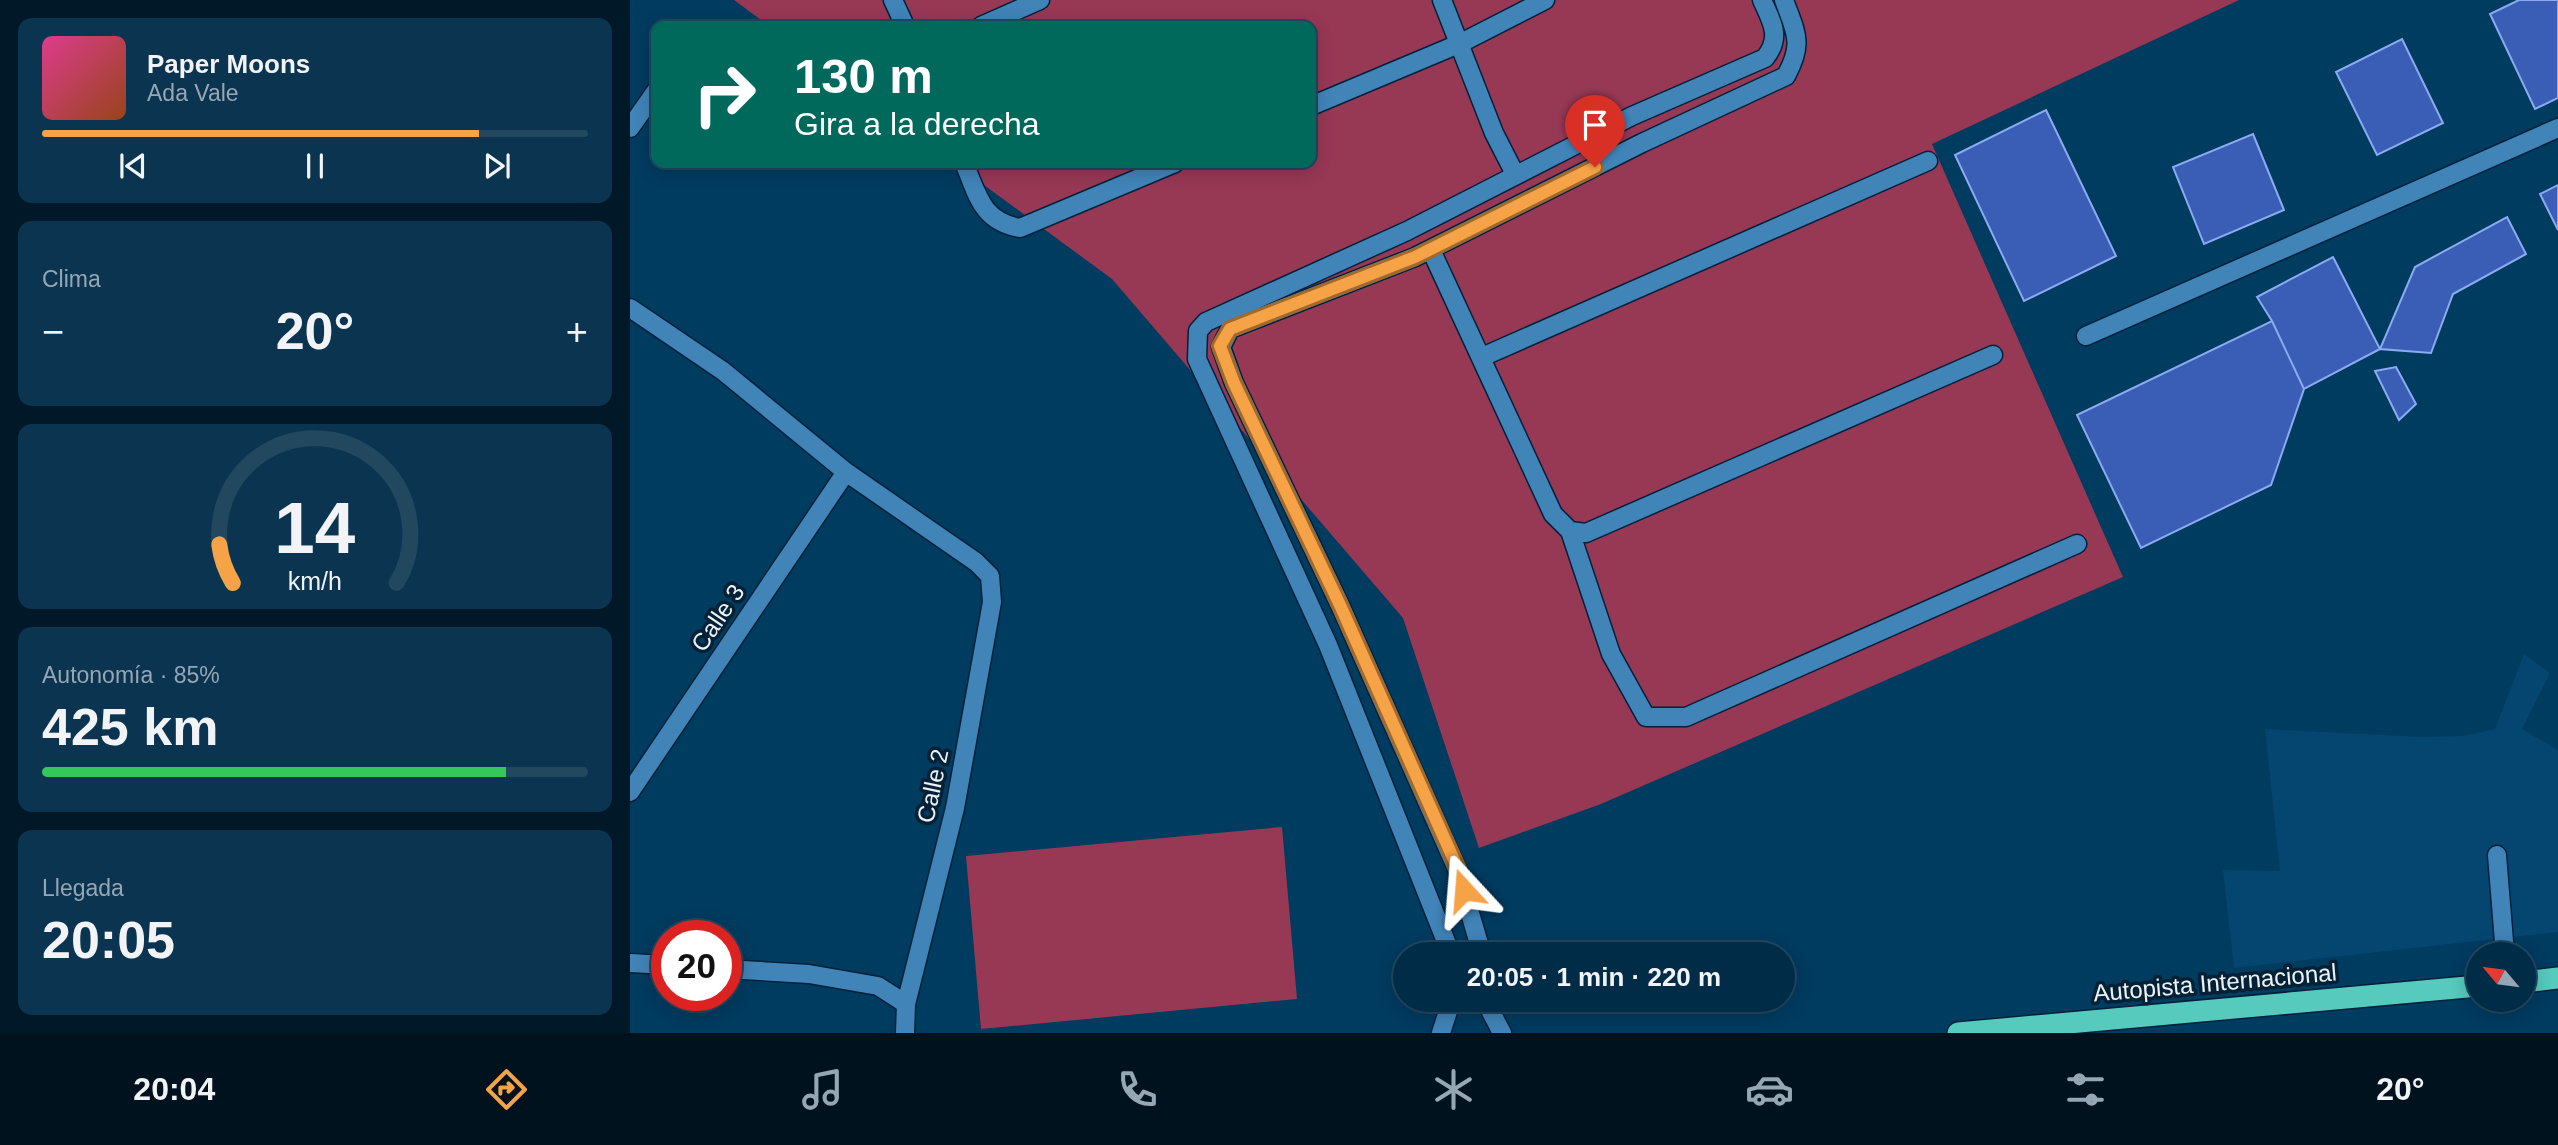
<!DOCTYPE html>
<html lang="es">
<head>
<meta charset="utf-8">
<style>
  :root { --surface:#002c48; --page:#0a344f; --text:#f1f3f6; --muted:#95a7b4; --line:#224860; --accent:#f6a247 }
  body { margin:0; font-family:Arial,sans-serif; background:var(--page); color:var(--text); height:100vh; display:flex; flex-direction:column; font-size:26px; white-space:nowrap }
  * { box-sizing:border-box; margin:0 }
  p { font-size:23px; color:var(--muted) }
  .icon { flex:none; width:38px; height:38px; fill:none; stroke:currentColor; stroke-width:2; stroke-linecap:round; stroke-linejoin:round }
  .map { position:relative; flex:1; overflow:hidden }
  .panel { display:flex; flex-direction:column; gap:18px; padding:18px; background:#001828; width:630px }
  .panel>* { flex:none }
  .top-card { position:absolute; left:21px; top:21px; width:665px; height:147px; border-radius:14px; box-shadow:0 4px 18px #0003,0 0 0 2px var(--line); background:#00695c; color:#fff; overflow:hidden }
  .needle { width:46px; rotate:299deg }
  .fabs { position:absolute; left:1836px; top:942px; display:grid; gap:14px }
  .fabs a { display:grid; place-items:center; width:70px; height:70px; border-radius:50%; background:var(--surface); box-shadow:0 4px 18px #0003,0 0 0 2px var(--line); font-size:35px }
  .speed { position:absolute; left:21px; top:920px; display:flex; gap:14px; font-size:35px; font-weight:700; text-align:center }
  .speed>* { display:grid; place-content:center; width:91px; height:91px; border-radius:50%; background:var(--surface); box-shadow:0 4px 18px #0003,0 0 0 2px var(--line); line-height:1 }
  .speed .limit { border:10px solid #d22; background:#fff; color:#111 }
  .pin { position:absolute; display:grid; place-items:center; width:60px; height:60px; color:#fff; margin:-72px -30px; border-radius:50% 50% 50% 0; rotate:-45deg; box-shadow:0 0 7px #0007 }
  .pin .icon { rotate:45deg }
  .me { position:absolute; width:77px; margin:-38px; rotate:341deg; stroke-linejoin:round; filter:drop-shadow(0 0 5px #0008) }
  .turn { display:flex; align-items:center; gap:24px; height:147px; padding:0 28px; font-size:32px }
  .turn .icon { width:91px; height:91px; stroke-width:2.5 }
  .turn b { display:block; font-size:49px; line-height:60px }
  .big { font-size:52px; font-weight:700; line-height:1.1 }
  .panel .widget { flex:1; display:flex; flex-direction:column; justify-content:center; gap:10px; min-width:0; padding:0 24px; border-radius:14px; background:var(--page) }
  .panel .dial { align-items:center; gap:0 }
  .dial svg { height:182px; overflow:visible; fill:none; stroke:var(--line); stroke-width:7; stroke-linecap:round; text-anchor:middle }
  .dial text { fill:var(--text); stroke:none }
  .song { display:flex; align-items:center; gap:21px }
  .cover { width:84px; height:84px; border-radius:10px; background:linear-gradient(135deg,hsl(330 70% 55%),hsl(20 70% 35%)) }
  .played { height:7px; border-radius:4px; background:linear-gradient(90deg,var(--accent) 80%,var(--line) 80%) }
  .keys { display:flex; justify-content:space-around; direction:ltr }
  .heat { display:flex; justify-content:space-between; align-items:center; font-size:38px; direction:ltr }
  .charge { height:10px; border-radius:5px; background:linear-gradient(90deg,#34c759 85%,var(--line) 0) }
  .trip { position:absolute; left:763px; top:942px; width:402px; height:70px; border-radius:35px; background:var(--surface); box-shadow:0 4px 18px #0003,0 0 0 2px var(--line); font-weight:700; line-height:70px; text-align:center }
  .tabs { display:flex; height:112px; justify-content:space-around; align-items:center; background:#00121d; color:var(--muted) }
  .tabs .icon { width:49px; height:49px }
  .tabs .on { color:var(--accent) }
  .tabs b { font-size:32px; color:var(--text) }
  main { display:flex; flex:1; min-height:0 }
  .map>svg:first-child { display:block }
  .built { fill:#054670 }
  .green { fill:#973855 }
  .building { fill:#3a5eb6; stroke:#8babf0; stroke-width:2 }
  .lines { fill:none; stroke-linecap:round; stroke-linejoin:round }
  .minor-casing { stroke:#00213b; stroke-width:21 }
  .highway-casing { stroke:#00213b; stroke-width:24 }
  .minor { stroke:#4184b8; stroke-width:18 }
  .highway { stroke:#56cabd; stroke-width:21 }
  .route-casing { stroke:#a0692e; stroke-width:18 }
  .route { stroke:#f6a247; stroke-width:12 }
  .labels { text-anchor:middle; stroke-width:7; stroke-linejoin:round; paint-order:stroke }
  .street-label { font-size:24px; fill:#ecf2f8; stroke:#042136 }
</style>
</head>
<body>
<main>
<section class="panel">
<div class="widget">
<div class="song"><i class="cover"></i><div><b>Paper Moons</b><p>Ada Vale</p></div></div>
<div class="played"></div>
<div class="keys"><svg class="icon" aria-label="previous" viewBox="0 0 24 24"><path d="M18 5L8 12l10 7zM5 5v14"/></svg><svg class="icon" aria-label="pause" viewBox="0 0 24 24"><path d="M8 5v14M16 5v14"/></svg><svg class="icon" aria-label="next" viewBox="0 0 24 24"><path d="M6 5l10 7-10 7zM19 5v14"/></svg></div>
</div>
<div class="widget"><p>Clima</p>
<div class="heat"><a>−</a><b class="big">20°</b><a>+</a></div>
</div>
<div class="widget dial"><svg viewBox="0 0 100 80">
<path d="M14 69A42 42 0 1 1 86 69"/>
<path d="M14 69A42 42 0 0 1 8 52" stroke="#f6a247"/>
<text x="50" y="56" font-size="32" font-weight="700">14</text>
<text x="50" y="72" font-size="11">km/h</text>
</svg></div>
<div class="widget"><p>Autonomía · 85%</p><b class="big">425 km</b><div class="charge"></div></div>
<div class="widget"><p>Llegada</p><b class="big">20:05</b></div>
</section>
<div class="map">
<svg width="1928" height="1033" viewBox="0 0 1928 1033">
  <rect width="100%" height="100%" fill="#003b60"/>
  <!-- built -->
  <path class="built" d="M1894 654 1920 673 1892 729 1928 750V932L1604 968 1593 870 1650 871 1635 729 1791 737 1833 736 1865 729Z"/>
  <!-- green -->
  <path class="green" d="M104 0H1609L1302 144 1493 577 971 804 849 848 773 618 482 279 324 163H681V26H139Z
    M652 827 667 999 351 1029 336 856Z"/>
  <!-- building -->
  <path class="building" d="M1889 0H1928V98L1905 109 1860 14Z
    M1772 39 1813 123 1747 155 1706 72Z
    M1416 110 1486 256 1394 301 1325 155Z
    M1623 134 1654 210 1574 244 1543 167Z
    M1928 185V230L1910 194Z
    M1877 217 1896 254 1823 294 1801 353 1750 349 1785 267Z
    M1703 257 1750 349 1674 389 1642 321 1627 297Z
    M1642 321 1674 389 1641 485 1511 548 1447 415Z
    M1766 367 1786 404 1769 420 1745 371Z"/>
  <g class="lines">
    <defs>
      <path id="minor" d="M263 0 275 26
        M812 0 864 133 885 174
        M351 26 410 0
        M681 106 831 43 915 0
        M0 128 26 91
        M334 163C348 195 351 221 390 228L545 163
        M801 250 923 514 940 531 981 654 1016 717H1056L1447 544
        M0 308 93 371 216 472 346 562 360 576 362 602 325 808 276 1004
        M1456 336 1928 128
        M852 357 1298 161
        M940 531 956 533 1363 355
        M0 792 216 472
        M1867 855 1875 954
        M821 954 698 645 567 359 568 331 576 322 777 231 1002 116 1135 58C1152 37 1142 22 1132 0
        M852 954 827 869 710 605 604 383 591 347 600 329 785 257 1012 143 1156 76C1174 43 1166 33 1154 0
        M0 963 37 965
        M96 969 179 974 248 986 276 1004 275 1033
        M859 999 861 1012 872 1033
        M811 1033 822 999"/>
      <path id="highway" d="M1894 982 1928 978
        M1328 1033 1848 986"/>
    </defs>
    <!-- minor casing -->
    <use href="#minor" class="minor-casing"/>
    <!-- highway casing -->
    <use href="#highway" class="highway-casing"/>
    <!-- minor -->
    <use href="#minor" class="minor"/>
    <!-- highway -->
    <use href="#highway" class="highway"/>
  </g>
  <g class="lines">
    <defs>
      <path id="route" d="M834 890 828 869 710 605 604 383 590 346 600 329 785 257 965 167"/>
    </defs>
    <!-- route casing -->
    <use href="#route" class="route-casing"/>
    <!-- route -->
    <use href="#route" class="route"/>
  </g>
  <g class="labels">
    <!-- street labels -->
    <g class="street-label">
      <text transform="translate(88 618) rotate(-56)" y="8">Calle 3</text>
      <text transform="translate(303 786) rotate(-78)" y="8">Calle 2</text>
      <text transform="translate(1585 983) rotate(-5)" y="8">Autopista Internacional</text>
    </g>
  </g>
</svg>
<div class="fabs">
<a><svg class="needle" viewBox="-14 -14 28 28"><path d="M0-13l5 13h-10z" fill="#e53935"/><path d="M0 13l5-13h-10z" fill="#95a7b4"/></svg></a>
</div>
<div class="speed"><div class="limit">20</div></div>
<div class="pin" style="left:965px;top:167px;background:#d93025"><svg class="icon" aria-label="arrive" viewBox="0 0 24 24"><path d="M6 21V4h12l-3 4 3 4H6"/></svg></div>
<svg class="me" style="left:834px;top:890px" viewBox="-20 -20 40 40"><path d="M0-17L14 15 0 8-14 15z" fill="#f6a247" stroke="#fff" stroke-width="4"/></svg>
<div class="trip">20:05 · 1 min · 220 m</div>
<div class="top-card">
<div class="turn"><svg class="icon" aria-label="right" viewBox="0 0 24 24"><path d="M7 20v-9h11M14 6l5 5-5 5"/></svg><div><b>130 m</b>Gira a la derecha</div></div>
</div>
</div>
</main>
<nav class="tabs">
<b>20:04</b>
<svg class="icon on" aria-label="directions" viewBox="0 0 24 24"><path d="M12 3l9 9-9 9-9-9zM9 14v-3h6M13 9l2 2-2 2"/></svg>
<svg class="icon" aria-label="music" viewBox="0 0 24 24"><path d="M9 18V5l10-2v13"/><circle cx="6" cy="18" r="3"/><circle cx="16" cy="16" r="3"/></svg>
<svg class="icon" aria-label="phone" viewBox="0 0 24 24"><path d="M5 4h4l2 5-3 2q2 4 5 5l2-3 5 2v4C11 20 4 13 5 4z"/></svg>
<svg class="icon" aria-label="climate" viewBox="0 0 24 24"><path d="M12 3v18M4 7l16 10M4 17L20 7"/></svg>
<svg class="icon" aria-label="car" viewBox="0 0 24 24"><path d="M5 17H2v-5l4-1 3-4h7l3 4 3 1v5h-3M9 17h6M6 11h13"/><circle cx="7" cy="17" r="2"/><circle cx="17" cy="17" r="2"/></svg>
<svg class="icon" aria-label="filters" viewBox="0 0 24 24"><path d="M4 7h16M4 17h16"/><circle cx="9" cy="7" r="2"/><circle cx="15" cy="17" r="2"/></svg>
<b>20°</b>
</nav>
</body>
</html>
